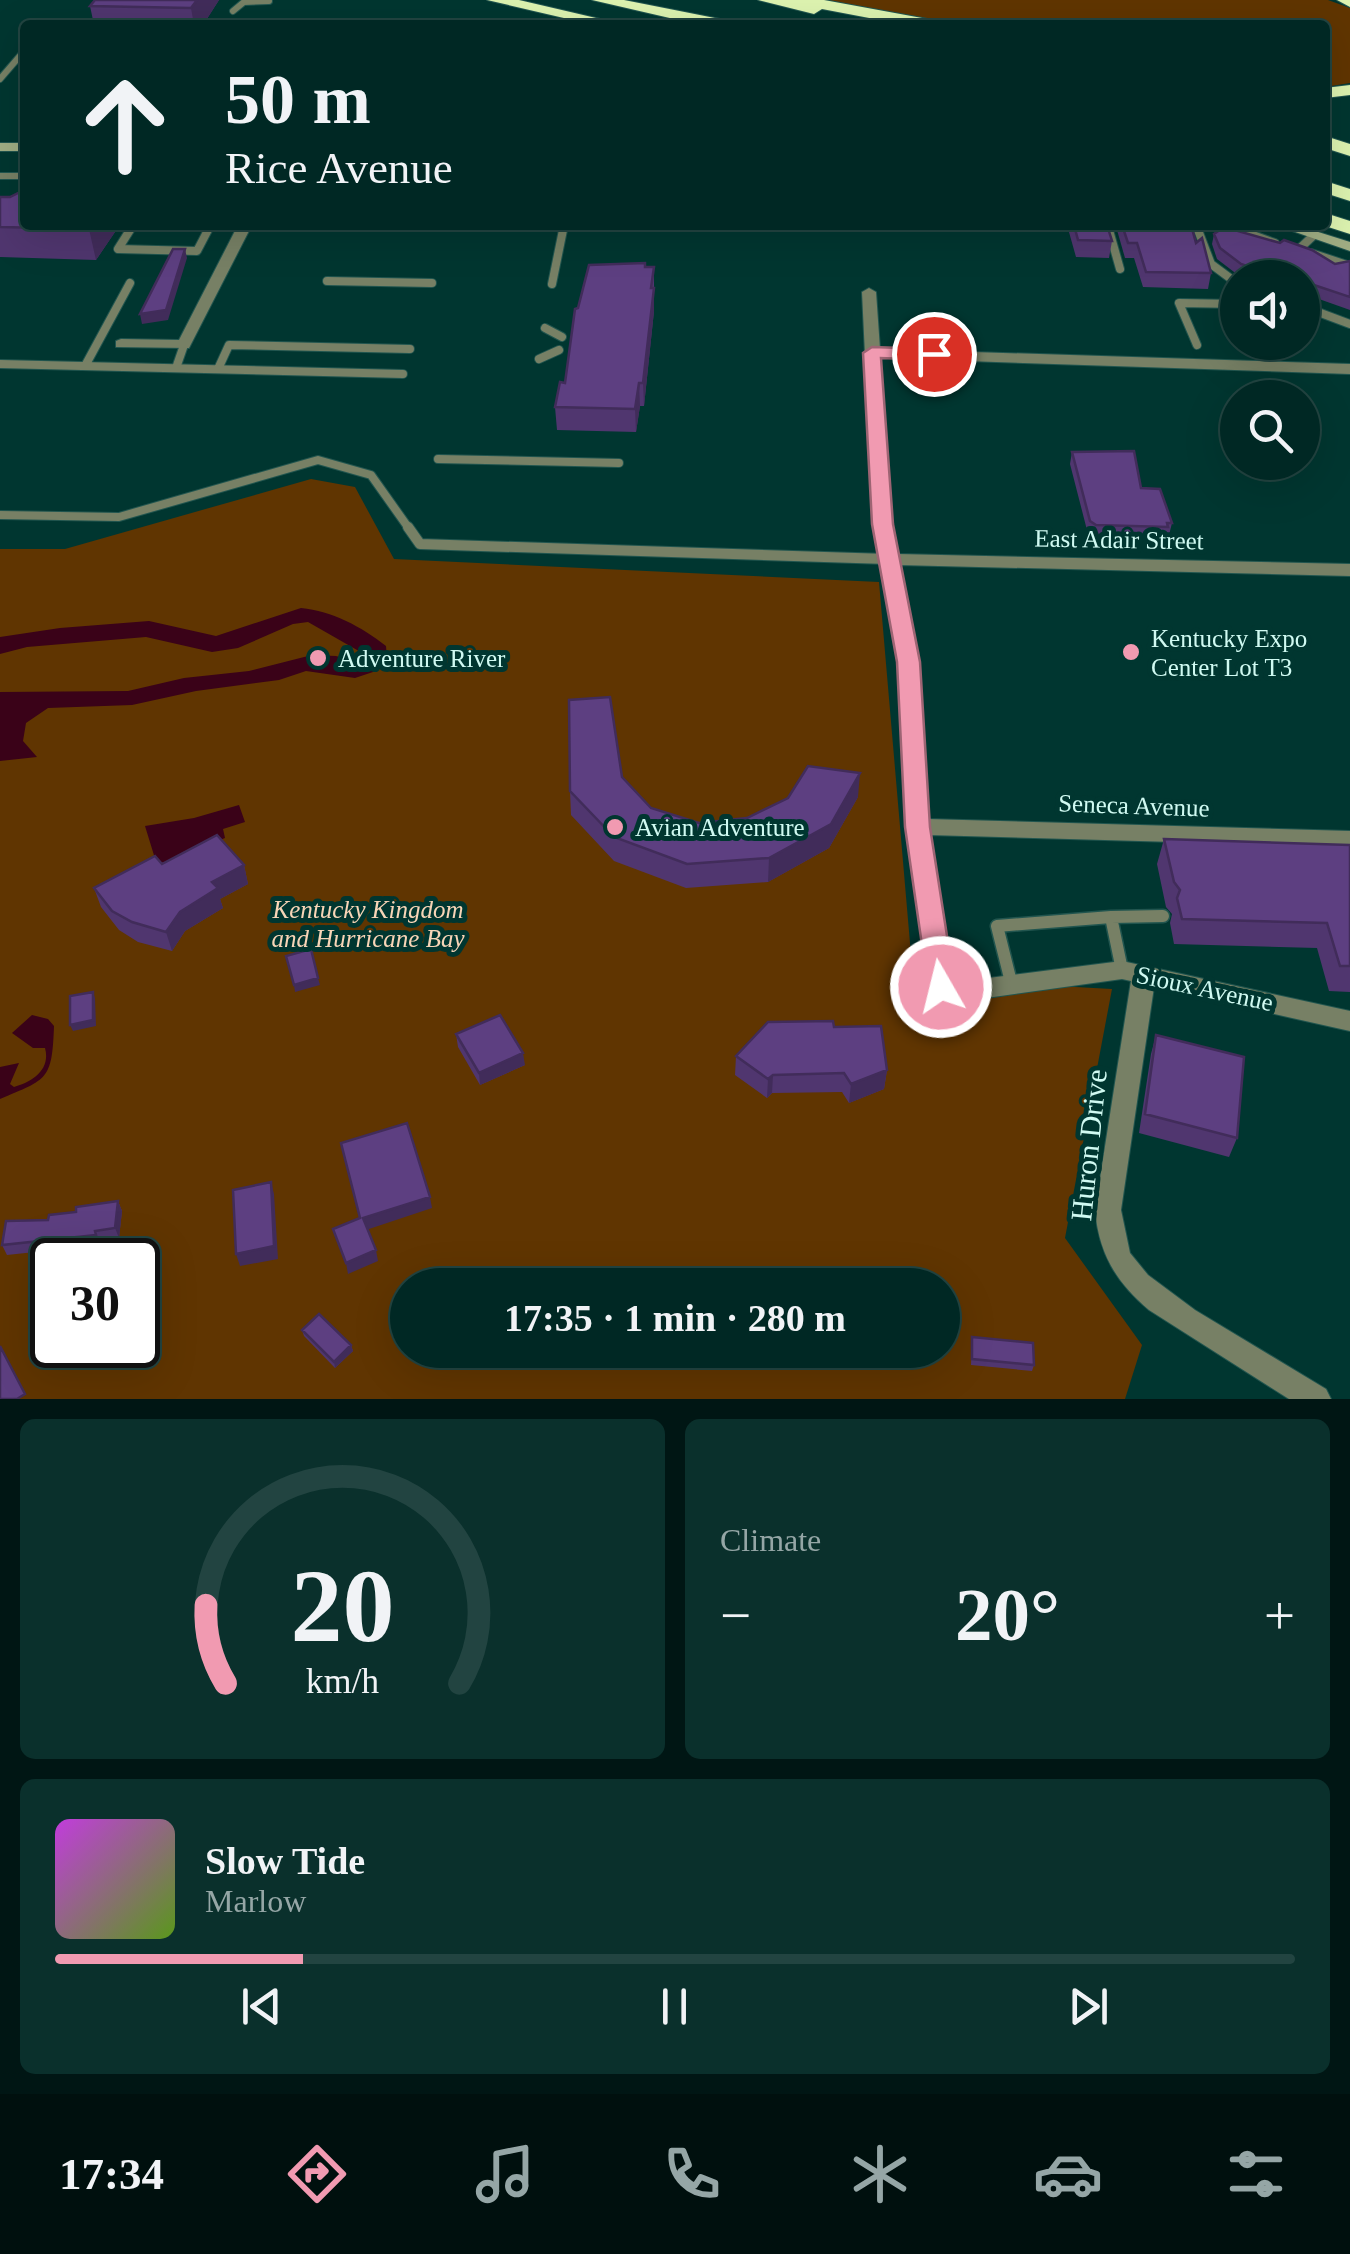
<!DOCTYPE html>
<html lang="en">
<head>
<meta charset="utf-8">
<style>
  :root { --surface:#002824; --page:#0a302c; --text:#f1f3f6; --muted:#95a6a6; --line:#224441; --accent:#f19ab1 }
  body { margin:0; font-family:"Times New Roman",serif; background:var(--page); color:var(--text); height:100vh; display:flex; flex-direction:column; font-size:38px; white-space:nowrap }
  * { box-sizing:border-box; margin:0 }
  p { font-size:32px; color:var(--muted) }
  .icon { flex:none; width:55px; height:55px; fill:none; stroke:currentColor; stroke-width:2; stroke-linecap:round; stroke-linejoin:round }
  .map { position:relative; height:1399px; overflow:hidden }
  .drawer { display:flex; flex-direction:column; gap:20px; padding:20px; background:#001614; flex:1 }
  .drawer>* { flex:none }
  .hud { position:absolute; left:20px; top:20px; width:1310px; height:210px; border-radius:10px; box-shadow:0 10px 40px #0002,0 0 0 2px var(--line); background:#002824; color:var(--text); overflow:hidden }
  .buttons { position:absolute; left:1220px; top:260px; display:grid; gap:20px }
  .buttons a { display:grid; place-items:center; width:100px; height:100px; border-radius:50%; background:var(--surface); box-shadow:0 10px 40px #0002,0 0 0 2px var(--line); font-size:50px }
  .speed { position:absolute; left:30px; top:1238px; display:flex; gap:20px; font-size:50px; font-weight:700; text-align:center }
  .speed>* { display:grid; place-content:center; width:130px; height:130px; border-radius:50%; background:var(--surface); box-shadow:0 10px 40px #0002,0 0 0 2px var(--line); line-height:1 }
  .speed .limit { border:5px solid #111; border-radius:15px; background:#fff; color:#111 }
  .pin { position:absolute; display:grid; place-items:center; width:85px; height:85px; color:#fff; margin:-42px; border:5px solid #fff; border-radius:50%; box-shadow:0 2px 10px #0007 }
  .me { position:absolute; width:110px; margin:-55px; rotate:352deg; stroke-linejoin:round; filter:drop-shadow(0 0 8px #0008) }
  .turn { display:flex; align-items:center; gap:35px; height:210px; padding:0 40px; font-size:45px }
  .turn .icon { width:130px; height:130px; stroke-width:2.5 }
  .turn b { display:block; font-size:70px; line-height:85px }
  .big { font-size:75px; font-weight:800; line-height:1.1 }
  .drawer .widget { flex:1; display:flex; flex-direction:column; justify-content:center; gap:15px; min-width:0; padding:0 35px; border-radius:15px; background:var(--page) }
  .drawer .dial { align-items:center; gap:0 }
  .dial svg { height:260px; overflow:visible; fill:none; stroke:var(--line); stroke-width:7; stroke-linecap:round; text-anchor:middle }
  .dial text { fill:var(--text); stroke:none }
  .song { display:flex; align-items:center; gap:30px }
  .cover { width:120px; height:120px; border-radius:15px; background:linear-gradient(135deg,hsl(290 70% 55%),hsl(90 70% 35%)) }
  .played { height:10px; border-radius:5px; background:linear-gradient(90deg,var(--accent) 20%,var(--line) 20%) }
  .keys { display:flex; justify-content:space-around; direction:ltr }
  .heat { display:flex; justify-content:space-between; align-items:center; font-size:55px; direction:ltr }
  .drawer .tiles { flex:1; display:grid; gap:20px; grid-template-columns:1fr 1fr }
  .widget:last-child { grid-column:span 2 }
  .trip { position:absolute; left:390px; top:1268px; width:570px; height:100px; border-radius:50px; background:var(--surface); box-shadow:0 10px 40px #0002,0 0 0 2px var(--line); font-weight:800; line-height:100px; text-align:center }
  .tab-bar { display:flex; height:160px; justify-content:space-around; align-items:center; background:#00100e; color:var(--muted) }
  .tab-bar .icon { width:70px; height:70px }
  .tab-bar .active { color:var(--accent) }
  .tab-bar b { font-size:45px; color:var(--text) }
  .map>svg:first-child { display:block }
  .green { fill:#603501; fill-rule:evenodd }
  .water { fill:#3a0218 }
  .lines { fill:none; stroke-linecap:round; stroke-linejoin:round }
  .lane-far3-casing { stroke:#21554f; stroke-width:8 }
  .lane-far2-casing { stroke:#21554f; stroke-width:10 }
  .lane-far1-casing { stroke:#21554f; stroke-width:12 }
  .lane-casing { stroke:#21554f; stroke-width:15 }
  .street-casing { stroke:#21554f; stroke-width:2 }
  .secondary-casing { stroke:#21554f; stroke-width:2 }
  .highway-casing { stroke:#21554f; stroke-width:2 }
  .lane-far3 { stroke:#778065; stroke-width:6 }
  .lane-far2 { stroke:#778065; stroke-width:8 }
  .lane-far1 { stroke:#778065; stroke-width:10 }
  .lane { stroke:#778065; stroke-width:12 }
  .street { fill:#778065; fill-rule:evenodd }
  .secondary { fill:#a0ae84; fill-rule:evenodd }
  .highway { fill:#ddf3b0; fill-rule:evenodd }
  .wall { fill:#50366f }
  .shaded-wall { fill:#412c5a }
  .building { fill:#5d3f81; stroke:#412c5a; stroke-width:2.5 }
  .route { fill:#f19ab1; stroke:#9d6473; stroke-width:2.5 }
  .poi-dot { fill:#f19ab1; stroke:#003630; stroke-width:4 }
  .labels { text-anchor:middle; stroke-width:10; stroke-linejoin:round; paint-order:stroke }
  .street-label { font-size:25px; fill:#d0faf2; stroke:#003630 }
  .poi-label { font-size:25px; fill:#d0faf2; stroke:#003630; text-anchor:start }
  .park-label { font-size:25px; font-style:italic; fill:#f7d5b7; stroke:#003630 }
  .near-street-label { font-size:30px; fill:#d0faf2; stroke:#003630 }
</style>
</head>
<body>
<div class="map">
<svg width="1350" height="1399" viewBox="0 0 1350 1399">
  <rect width="100%" height="100%" fill="#003630"/>
  <!-- green -->
  <path class="green" d="M825 0H1328L1350 8V83L1325 87V25H961Z
    M311 479 355 487 394 559 879 582 913 978 1112 989 1065 1238 1142 1345 1125 1399H0V549H65ZM52 1260H138V1345H52ZM408 1285H942V1350H408Z"/>
  <!-- water -->
  <path class="water" d="M301 608C332 611 362 627 386 646L387 659 373 672 355 678 306 671 279 680 196 691 132 705 48 708 26 723 23 741 37 757 0 761V692L128 691 184 678 249 671 312 655 336 656 359 663 364 654 308 622 293 624 238 648 212 652 146 637 27 647 0 654V637L60 628 149 621 216 636Z
    M239 805 245 822 223 829 225 838 157 865 145 826 194 818Z
    M32 1015 48 1019 54 1026C52 1080 48 1079 0 1099V1067L19 1063 10 1084 14 1087C32 1082 51 1070 45 1048H33L12 1033Z"/>
  <g class="lines">
    <defs>
      <path id="lane-far3" d="M233 11 244 2 269 1
        M0 79 25 50
        M0 176H25
        M94 225 209 228 207 233
        M1108 225 1110 233
        M1196 225 1199 233
        M1224 225 1246 233
        M128 233 132 227
        M562 233 564 225"/>
      <path id="lane-far2" d="M130 230 118 249 197 251 208 230
        M1109 230 1120 269
        M1198 230 1211 264 1238 284
        M1239 230 1275 243
        M1298 250 1314 235
        M1311 253 1350 266
        M327 281 432 283
        M552 284 563 230
        M1302 306 1350 324
        M545 328 562 337
        M1197 345 1179 303 1238 304
        M539 359 559 350
        M0 364 403 374
        M85 366 130 283
        M176 368 184 345
        M218 369 229 345 410 349
        M438 459 619 463
        M0 515 119 517 318 460 371 475 410 530"/>
      <path id="lane-far1" d="M408 527 420 544 887 559"/>
      <path id="lane" d="M1122 970 1111 917 1163 916
        M1011 982 997 926 1111 917"/>
      <path id="street" d="M238 225H252L189 348 116 347V341L121 339 179 340Z
        M869 288 876 292 880 349 1350 364V374L880 358 891 523 897 554 1350 564V576L899 565 918 661 927 819 1350 831V847L929 835 952 979 965 981 1122 961 1350 1011V1031L1154 987 1121 1210 1130 1253 1148 1275 1195 1310 1326 1389 1331 1399H1289L1149 1310C1116 1282 1099 1254 1095 1210L1131 981 1122 979 965 1001 933 994 929 987 906 827 898 661 873 523 862 292Z"/>
      <path id="secondary" d="M0 143H25V151H0Z
        M1275 225H1296L1350 242V251Z"/>
      <path id="highway" d="M487 0H519L626 25H594Z
        M592 0H624L725 20 733 25H700Z
        M758 0H824L933 20 941 25H906L822 9 814 14Z
        M1337 0H1350V7Z
        M1350 85V95L1325 98V88Z
        M1325 136 1350 144V156L1325 148Z
        M1325 181 1350 189V201L1325 193Z
        M1325 213 1350 221V234L1322 225Z"/>
    </defs>
    <!-- lane-far3 casing -->
    <use href="#lane-far3" class="lane-far3-casing"/>
    <!-- lane-far2 casing -->
    <use href="#lane-far2" class="lane-far2-casing"/>
    <!-- lane-far1 casing -->
    <use href="#lane-far1" class="lane-far1-casing"/>
    <!-- lane casing -->
    <use href="#lane" class="lane-casing"/>
    <!-- street casing -->
    <use href="#street" class="street-casing"/>
    <!-- secondary casing -->
    <use href="#secondary" class="secondary-casing"/>
    <!-- highway casing -->
    <use href="#highway" class="highway-casing"/>
    <!-- lane-far3 -->
    <use href="#lane-far3" class="lane-far3"/>
    <!-- lane-far2 -->
    <use href="#lane-far2" class="lane-far2"/>
    <!-- lane-far1 -->
    <use href="#lane-far1" class="lane-far1"/>
    <!-- lane -->
    <use href="#lane" class="lane"/>
    <!-- street -->
    <use href="#street" class="street"/>
    <!-- secondary -->
    <use href="#secondary" class="secondary"/>
    <!-- highway -->
    <use href="#highway" class="highway"/>
  </g>
  <!-- wall -->
  <path class="wall" d="M219 0 203 25H94L90 6Z
    M0 197 25 225H113L115 232 96 260 0 257Z
    M1067 225H1107L1112 241 1109 258 1076 257Z
    M1118 225H1191L1196 243 1211 273 1208 289 1143 287 1134 258H1125L1117 230Z
    M1214 234 1335 264 1350 261V310L1302 293V278H1245L1238 275 1217 259 1212 244Z
    M645 267H654V311L644 406H640L636 432 557 430 555 407 565 383 578 308Z
    M1072 452 1141 488 1172 523 1169 535H1166L1165 540 1094 537 1088 534 1070 464Z
    M622 777 651 808 699 823 747 818 858 797 829 848 768 882 686 888 614 861 571 815 570 791Z
    M1164 839 1350 845V992L1329 991 1317 948 1174 944 1170 923 1172 914 1166 907 1157 864Z
    M162 864 244 865 248 884 220 899 223 908 185 931 172 951 138 942 119 930 101 907 94 888Z
    M834 1027 887 1070 884 1089 849 1103 842 1092 772 1093 767 1098 735 1075 736 1056Z
    M456 1034 525 1065 480 1085 458 1047Z
    M1156 1035 1237 1138 1229 1157 1139 1133 1151 1054Z
    M118 1201 122 1211 119 1238 100 1240V1245L7 1255 2 1245 48 1220Z
    M302 1330 351 1345 353 1351 335 1368 304 1336Z
    M972 1337 1034 1365 1032 1371 971 1365Z"/>
  <!-- shaded-wall -->
  <path class="shaded-wall" d="M197 0H219L203 25H194L191 8Z
    M92 225H113L115 232 96 260 89 229Z
    M185 249 187 258 168 320 142 324 140 314Z
    M654 288V311L644 406 643 383Z
    M639 383 640 406 636 432 635 409Z
    M860 773 858 797 829 848 768 882 769 858Z
    M244 865 248 884 220 899 223 908 185 931 172 951 166 932 180 912 212 882Z
    M318 978 320 985 295 992 294 985Z
    M93 992 95 998 96 1026 73 1031 70 1025Z
    M523 1053 525 1065 480 1085 479 1073Z
    M887 1070 884 1089 849 1103 851 1084Z
    M773 1075 772 1093 767 1098 768 1079Z
    M271 1182 274 1194 278 1259 240 1266 236 1254Z
    M430 1197 432 1208 366 1230 363 1218Z
    M118 1201 122 1211 119 1238 115 1228Z
    M376 1250 378 1261 348 1274 346 1263Z
    M351 1345 353 1351 335 1368 334 1362Z"/>
  <!-- building -->
  <path class="building" d="M95 0H197L191 8 90 6Z
    M24 179 25 225H92L89 229 0 227V197H10L22 191Z
    M1074 225H1107L1112 241 1078 240Z
    M1122 225H1191L1196 243 1202 238 1211 273 1146 272 1137 243H1128Z
    M1224 227 1280 243 1284 240 1312 250 1335 264 1350 261V297L1302 281V278H1292L1262 267 1258 270 1241 264 1220 248 1214 234Z
    M173 249H185L166 310 140 314Z
    M645 263V267H654L651 288H654L643 383H639L635 409 555 407 560 382 565 383 575 309 578 308 589 265Z
    M1134 451 1141 488 1160 489 1172 523H1167L1168 527 1096 525 1090 521 1072 452Z
    M610 697 622 777 651 808 699 823 747 818 788 798 808 766 860 773 831 824 769 858 687 864 614 837 570 791 569 700Z
    M217 835 244 865 212 882 218 888 180 912 166 932 132 922 112 911 94 888 155 856 162 864Z
    M1164 839 1350 845V966H1340L1327 923 1182 919 1177 898 1180 890 1174 882Z
    M311 949 318 978 294 985 286 956Z
    M93 992V1020L70 1025V996Z
    M500 1015 523 1053 479 1073 456 1034Z
    M833 1021 834 1027 881 1026 887 1070 851 1084 844 1073 773 1075 768 1079 736 1056 768 1022Z
    M1156 1035 1244 1057 1237 1138 1145 1114Z
    M407 1123 430 1197 363 1218 376 1250 346 1263 333 1229 360 1218 341 1143Z
    M271 1182 274 1246 236 1254 233 1190Z
    M118 1201 115 1228 95 1231 96 1235 2 1245 6 1221 48 1220 49 1215 76 1212V1207Z
    M319 1314 351 1345 334 1362 302 1330Z
    M972 1337 1033 1343 1034 1365 972 1359Z
    M0 1346 25 1394 17 1399H0Z"/>
  <!-- route -->
  <path class="route" d="M872 347 934 349 943 354 934 360 881 358 893 524 920 662 930 827 955 987 951 995 941 998 932 995 928 987 905 827 897 662 872 524 863 353Z"/>
  <!-- markers -->
  <g class="poi-dot">
    <circle cx="1131" cy="652" r="10"/>
    <circle cx="318" cy="658" r="10"/>
    <circle cx="615" cy="827" r="10"/>
  </g>
  <g class="labels">
    <!-- street labels -->
    <g class="street-label">
      <text transform="translate(1119 539) rotate(1)" y="9">East Adair Street</text>
      <text transform="translate(1134 805) rotate(2)" y="9">Seneca Avenue</text>
      <text transform="translate(1205 988) rotate(12)" y="9">Sioux Avenue</text>
    </g>
    <!-- poi labels -->
    <g class="poi-label">
      <text x="1151" y="647">Kentucky Expo<tspan x="1151" dy="29">Center Lot T3</tspan></text>
      <text x="338" y="667">Adventure River</text>
      <text x="635" y="836">Avian Adventure</text>
    </g>
    <!-- park labels -->
    <g class="park-label">
      <text x="368" y="918">Kentucky Kingdom<tspan x="368" dy="29">and Hurricane Bay</tspan></text>
    </g>
    <!-- near-street labels -->
    <g class="near-street-label">
      <text transform="translate(1089 1145) rotate(-84)" y="10">Huron Drive</text>
    </g>
  </g>
</svg>
<div class="buttons">
<a><svg class="icon" aria-label="sound" viewBox="0 0 24 24"><path d="M4 9h4l5-4v14l-5-4H4zM17 9q2 3 0 6"/></svg></a>
<a><svg class="icon" aria-label="search" viewBox="0 0 24 24"><circle cx="10" cy="10" r="6"/><path d="M15 15l6 6"/></svg></a>
</div>
<div class="speed"><div class="limit">30</div></div>
<div class="pin" style="left:934px;top:354px;background:#d93025"><svg class="icon" aria-label="arrive" viewBox="0 0 24 24"><path d="M6 21V4h12l-3 4 3 4H6"/></svg></div>
<svg class="me" style="left:941px;top:987px" viewBox="-20 -20 40 40"><circle r="17" fill="#f19ab1" stroke="#fff" stroke-width="3"/><path d="M0-11L8 9 0 5-8 9z" fill="#fff"/></svg>
<div class="trip">17:35 · 1 min · 280 m</div>
<div class="hud">
<div class="turn"><svg class="icon" aria-label="ahead" viewBox="0 0 24 24"><path d="M12 20V5M6 11l6-6 6 6"/></svg><div><b>50 m</b>Rice Avenue</div></div>
</div>
</div>
<section class="drawer">
<div class="tiles">
<div class="widget dial"><svg viewBox="0 0 100 80">
<path d="M14 69A42 42 0 1 1 86 69"/>
<path d="M14 69A42 42 0 0 1 8 45" stroke="#f19ab1"/>
<text x="50" y="56" font-size="32" font-weight="700">20</text>
<text x="50" y="72" font-size="11">km/h</text>
</svg></div>
<div class="widget"><p>Climate</p>
<div class="heat"><a>−</a><b class="big">20°</b><a>+</a></div>
</div>
<div class="widget">
<div class="song"><i class="cover"></i><div><b>Slow Tide</b><p>Marlow</p></div></div>
<div class="played"></div>
<div class="keys"><svg class="icon" aria-label="previous" viewBox="0 0 24 24"><path d="M18 5L8 12l10 7zM5 5v14"/></svg><svg class="icon" aria-label="pause" viewBox="0 0 24 24"><path d="M8 5v14M16 5v14"/></svg><svg class="icon" aria-label="next" viewBox="0 0 24 24"><path d="M6 5l10 7-10 7zM19 5v14"/></svg></div>
</div>
</div>
</section>
<nav class="tab-bar">
<b>17:34</b>
<svg class="icon active" aria-label="directions" viewBox="0 0 24 24"><path d="M12 3l9 9-9 9-9-9zM9 14v-3h6M13 9l2 2-2 2"/></svg>
<svg class="icon" aria-label="music" viewBox="0 0 24 24"><path d="M9 18V5l10-2v13"/><circle cx="6" cy="18" r="3"/><circle cx="16" cy="16" r="3"/></svg>
<svg class="icon" aria-label="phone" viewBox="0 0 24 24"><path d="M5 4h4l2 5-3 2q2 4 5 5l2-3 5 2v4C11 20 4 13 5 4z"/></svg>
<svg class="icon" aria-label="climate" viewBox="0 0 24 24"><path d="M12 3v18M4 7l16 10M4 17L20 7"/></svg>
<svg class="icon" aria-label="car" viewBox="0 0 24 24"><path d="M5 17H2v-5l4-1 3-4h7l3 4 3 1v5h-3M9 17h6M6 11h13"/><circle cx="7" cy="17" r="2"/><circle cx="17" cy="17" r="2"/></svg>
<svg class="icon" aria-label="filters" viewBox="0 0 24 24"><path d="M4 7h16M4 17h16"/><circle cx="9" cy="7" r="2"/><circle cx="15" cy="17" r="2"/></svg>
</nav>
</body>
</html>
